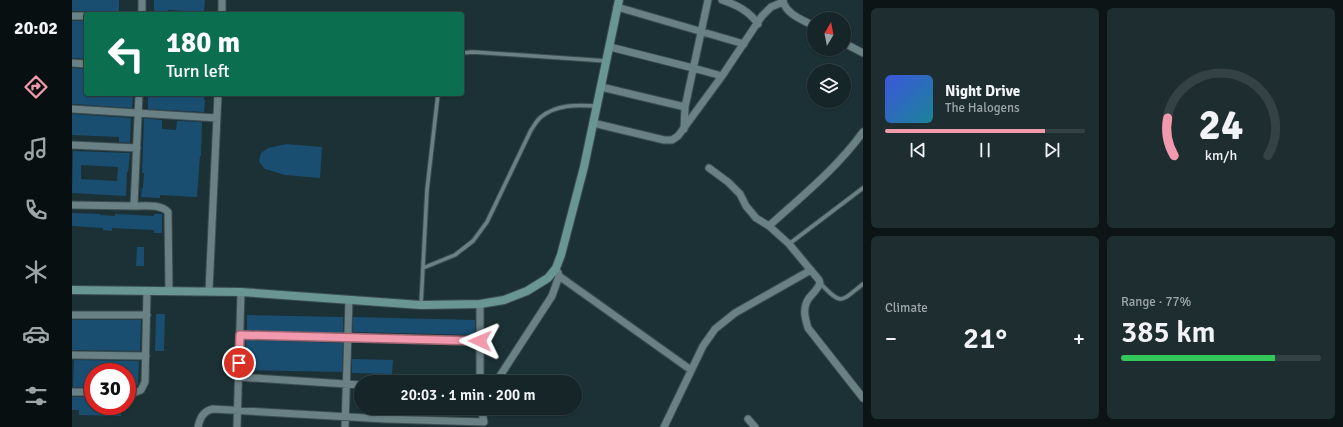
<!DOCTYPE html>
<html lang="en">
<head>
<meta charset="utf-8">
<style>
  :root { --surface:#152528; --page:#1e2d30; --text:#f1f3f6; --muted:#9da5a8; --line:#344245; --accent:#f29aad }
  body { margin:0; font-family:Signika,sans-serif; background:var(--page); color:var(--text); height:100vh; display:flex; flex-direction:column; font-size:15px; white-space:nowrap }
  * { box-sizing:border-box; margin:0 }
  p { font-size:13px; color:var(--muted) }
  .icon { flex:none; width:22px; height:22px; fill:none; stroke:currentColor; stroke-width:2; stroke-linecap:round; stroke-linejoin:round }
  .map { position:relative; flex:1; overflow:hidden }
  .details { display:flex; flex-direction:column; gap:8px; padding:8px; background:#0c1416; width:480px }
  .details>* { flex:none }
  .guide { position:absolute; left:12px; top:12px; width:380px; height:84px; border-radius:4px; box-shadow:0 1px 3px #0004,0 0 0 1px var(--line); background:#0b6e4f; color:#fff; overflow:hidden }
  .needle { width:26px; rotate:10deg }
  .controls { position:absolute; left:735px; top:12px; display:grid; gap:8px }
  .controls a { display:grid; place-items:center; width:44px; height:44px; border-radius:50%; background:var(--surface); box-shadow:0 1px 3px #0004,0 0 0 1px var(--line); font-size:20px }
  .speed { position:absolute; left:12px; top:363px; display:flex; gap:8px; font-size:20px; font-weight:700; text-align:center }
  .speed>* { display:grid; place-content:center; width:52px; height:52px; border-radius:50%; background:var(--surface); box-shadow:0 1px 3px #0004,0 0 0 1px var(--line); line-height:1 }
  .speed .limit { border:6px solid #d22; background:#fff; color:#111 }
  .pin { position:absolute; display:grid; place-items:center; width:34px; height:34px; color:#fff; margin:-17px; border:2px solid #fff; border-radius:50%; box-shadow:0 1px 4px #0007 }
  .me { position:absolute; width:44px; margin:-22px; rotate:271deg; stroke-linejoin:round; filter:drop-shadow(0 0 3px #0008) }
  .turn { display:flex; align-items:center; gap:14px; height:84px; padding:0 16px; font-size:18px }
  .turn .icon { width:52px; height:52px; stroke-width:2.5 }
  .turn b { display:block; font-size:28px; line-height:34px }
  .big { font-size:30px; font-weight:600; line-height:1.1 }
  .details .card { flex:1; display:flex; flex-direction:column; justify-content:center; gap:6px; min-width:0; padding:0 14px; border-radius:6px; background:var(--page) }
  .details .dial { align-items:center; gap:0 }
  .dial svg { height:104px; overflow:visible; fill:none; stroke:var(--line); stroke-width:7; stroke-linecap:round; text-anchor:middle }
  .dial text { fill:var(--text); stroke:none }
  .song { display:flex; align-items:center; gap:12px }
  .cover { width:48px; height:48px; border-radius:6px; background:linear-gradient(135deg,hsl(230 70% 55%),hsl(190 70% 35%)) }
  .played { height:4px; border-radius:2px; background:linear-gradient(90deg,var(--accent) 80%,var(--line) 80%) }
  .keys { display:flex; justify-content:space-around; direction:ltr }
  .heat { display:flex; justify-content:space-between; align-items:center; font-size:22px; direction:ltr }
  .charge { height:6px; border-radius:3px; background:linear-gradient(90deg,#34c759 77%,var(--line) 0) }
  .details .tiles { flex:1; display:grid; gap:8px; grid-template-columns:repeat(2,1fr) }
  .trip { position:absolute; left:282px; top:375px; width:228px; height:40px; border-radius:20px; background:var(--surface); box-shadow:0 1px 3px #0004,0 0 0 1px var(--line); font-weight:600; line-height:40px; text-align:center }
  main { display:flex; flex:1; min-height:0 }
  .menu { display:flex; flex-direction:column; width:72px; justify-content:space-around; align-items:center; background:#080f10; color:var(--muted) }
  .menu .icon { width:28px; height:28px }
  .menu .on { color:var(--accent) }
  .menu b { font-size:18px; color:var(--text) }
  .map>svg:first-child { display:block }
  .building { fill:#194e70; fill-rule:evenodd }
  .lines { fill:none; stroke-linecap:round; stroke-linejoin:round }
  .lane-casing { stroke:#3a4c4f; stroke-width:5.5 }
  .street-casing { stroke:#3a4c4f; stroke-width:9 }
  .secondary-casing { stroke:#3a4c4f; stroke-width:10 }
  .lane { stroke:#698084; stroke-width:3.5 }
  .street { stroke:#698084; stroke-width:7 }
  .secondary { stroke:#699592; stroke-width:8 }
  .route-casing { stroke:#9d6470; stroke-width:10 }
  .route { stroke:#f29aad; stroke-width:7 }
</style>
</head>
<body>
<main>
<nav class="menu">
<b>20:02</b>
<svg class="icon on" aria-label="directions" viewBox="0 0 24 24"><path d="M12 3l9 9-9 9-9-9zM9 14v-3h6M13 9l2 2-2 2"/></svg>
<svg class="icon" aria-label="music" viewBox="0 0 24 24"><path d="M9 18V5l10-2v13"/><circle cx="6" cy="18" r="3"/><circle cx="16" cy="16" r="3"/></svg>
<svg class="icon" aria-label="phone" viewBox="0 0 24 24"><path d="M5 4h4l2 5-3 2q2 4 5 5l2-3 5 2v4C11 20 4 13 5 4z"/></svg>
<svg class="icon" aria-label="climate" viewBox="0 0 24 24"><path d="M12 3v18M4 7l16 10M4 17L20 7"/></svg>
<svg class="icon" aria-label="car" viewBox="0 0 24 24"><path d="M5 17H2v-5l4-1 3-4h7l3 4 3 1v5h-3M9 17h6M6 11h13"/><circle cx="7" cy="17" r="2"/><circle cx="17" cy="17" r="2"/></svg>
<svg class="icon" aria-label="filters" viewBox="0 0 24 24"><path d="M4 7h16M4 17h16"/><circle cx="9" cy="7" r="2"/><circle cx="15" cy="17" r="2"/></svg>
</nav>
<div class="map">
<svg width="791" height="427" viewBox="0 0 791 427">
  <rect width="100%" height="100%" fill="#1c3135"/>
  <!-- building -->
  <path class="building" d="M0 0H47V11H0Z
    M82 0H133L132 12 96 10V14H82Z
    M0 21H14V59L0 58Z
    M0 68 14 69V94H61L60 108 0 104Z
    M76 94H132V100H133L132 112 76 109Z
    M0 114 59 118 58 143 47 142V137L0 135Z
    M72 118 90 120V129L104 130 105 121 130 122 129 156H128L125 197 88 195V198L69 197 70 188H71L72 173H70Z
    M215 144 250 147 248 178 213 175 193 169 187 162 189 153 196 148Z
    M1 151 58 153 56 172 55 171 54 196 0 193ZM9 165 46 167 45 181 9 179Z
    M0 213 28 214V215L43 216V214L82 216V214H90V233H82V230L40 228V231L31 230V228L0 226Z
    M65 247H72V266H64Z
    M84 314H93L92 351H83Z
    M175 315 271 317V333L175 330Z
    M281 317 403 320V335L281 332Z
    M0 320H69L68 351 0 350Z
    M174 340 271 343 270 372 173 370Z
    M280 359 321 360 320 374 280 373Z
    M2 360 67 361 66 384 65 386 60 388H55V372H21V387H1Z
    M0 397H21V406H49V416L7 415V410H0Z"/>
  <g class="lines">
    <defs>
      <path id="lane" d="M390 53 401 52 535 61
        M717 244 791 188
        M351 268 383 255 401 241 415 222 459 130C462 126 465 120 469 117 485 104 505 105 524 106
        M748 283C770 306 768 302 791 284
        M349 305 355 190 366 94"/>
      <path id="street" d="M650 0C665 5 677 11 686 24
        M711 0C713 14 731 20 742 26
        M545 7 672 44
        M70 14V0
        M150 14V0
        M0 16H14
        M772 43 791 53
        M538 47 621 68 650 76
        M0 63 14 64
        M529 87 613 107
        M0 109 145 118
        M521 123 592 140H600L606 136 650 76 690 16 699 7 711 2
        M612 129 613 107 636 0
        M0 145 65 148
        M637 168 656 182 668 194 674 206 684 218 697 226 717 244 747 280 748 283C746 289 741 293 737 298 730 308 733 318 736 328L791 398
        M0 205 62 206 67 94
        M62 206C72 206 89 204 96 212L97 291
        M697 226C730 196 765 168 791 132
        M487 276 619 370
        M137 291 146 94
        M0 315H75
        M168 335 408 341
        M0 355 74 356
        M166 377 289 385
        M408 382V304
        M424 382 480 296 487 276 486 272
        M0 392H21
        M55 393H61L69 390 73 382 75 291
        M676 419 683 427
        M126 427C128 418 131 411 141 409L313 419 412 422 409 408
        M165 427 169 292
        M273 427 277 300
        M592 427 631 346 643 329 663 313 739 270"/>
      <path id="secondary" d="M0 290 169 292 349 305 408 304 432 300 455 291 476 278 484 268 489 255 512 167 547 0"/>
    </defs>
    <!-- lane casing -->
    <use href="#lane" class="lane-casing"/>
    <!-- street casing -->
    <use href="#street" class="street-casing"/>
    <!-- secondary casing -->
    <use href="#secondary" class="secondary-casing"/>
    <!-- lane -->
    <use href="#lane" class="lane"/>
    <!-- street -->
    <use href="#street" class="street"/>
    <!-- secondary -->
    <use href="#secondary" class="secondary"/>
  </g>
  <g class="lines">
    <defs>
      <path id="route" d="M167 363 168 335 408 341"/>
    </defs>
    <!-- route casing -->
    <use href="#route" class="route-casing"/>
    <!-- route -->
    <use href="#route" class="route"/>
  </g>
</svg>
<div class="controls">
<a><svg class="needle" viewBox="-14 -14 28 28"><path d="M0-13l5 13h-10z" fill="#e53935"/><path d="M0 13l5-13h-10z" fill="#9da5a8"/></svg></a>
<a><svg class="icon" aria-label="layers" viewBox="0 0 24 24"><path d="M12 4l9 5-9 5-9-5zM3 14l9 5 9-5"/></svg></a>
</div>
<div class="speed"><div class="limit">30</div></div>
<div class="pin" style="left:167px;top:363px;background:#d93025"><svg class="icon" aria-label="arrive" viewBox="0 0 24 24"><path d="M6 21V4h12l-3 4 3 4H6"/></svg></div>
<svg class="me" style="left:408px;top:341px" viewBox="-20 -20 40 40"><path d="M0-17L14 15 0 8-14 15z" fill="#f29aad" stroke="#fff" stroke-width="4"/></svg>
<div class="trip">20:03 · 1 min · 200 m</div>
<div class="guide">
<div class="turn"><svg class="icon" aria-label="left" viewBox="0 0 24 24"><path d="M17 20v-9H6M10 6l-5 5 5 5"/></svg><div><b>180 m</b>Turn left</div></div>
</div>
</div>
<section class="details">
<div class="tiles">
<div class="card">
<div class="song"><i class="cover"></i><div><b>Night Drive</b><p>The Halogens</p></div></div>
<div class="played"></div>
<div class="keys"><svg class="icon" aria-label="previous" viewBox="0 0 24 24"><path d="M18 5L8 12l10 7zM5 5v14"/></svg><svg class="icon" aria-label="pause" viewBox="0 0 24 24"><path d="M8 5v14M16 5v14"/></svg><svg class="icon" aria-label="next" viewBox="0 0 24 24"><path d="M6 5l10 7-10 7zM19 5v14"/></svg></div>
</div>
<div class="card dial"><svg viewBox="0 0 100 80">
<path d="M14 69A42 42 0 1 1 86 69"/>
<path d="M14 69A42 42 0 0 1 9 40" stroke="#f29aad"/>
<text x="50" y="56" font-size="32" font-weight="700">24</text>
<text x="50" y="72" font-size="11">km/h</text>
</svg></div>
<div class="card"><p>Climate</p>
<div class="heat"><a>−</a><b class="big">21°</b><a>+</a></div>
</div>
<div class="card"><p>Range · 77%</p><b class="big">385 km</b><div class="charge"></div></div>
</div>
</section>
</main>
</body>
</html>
